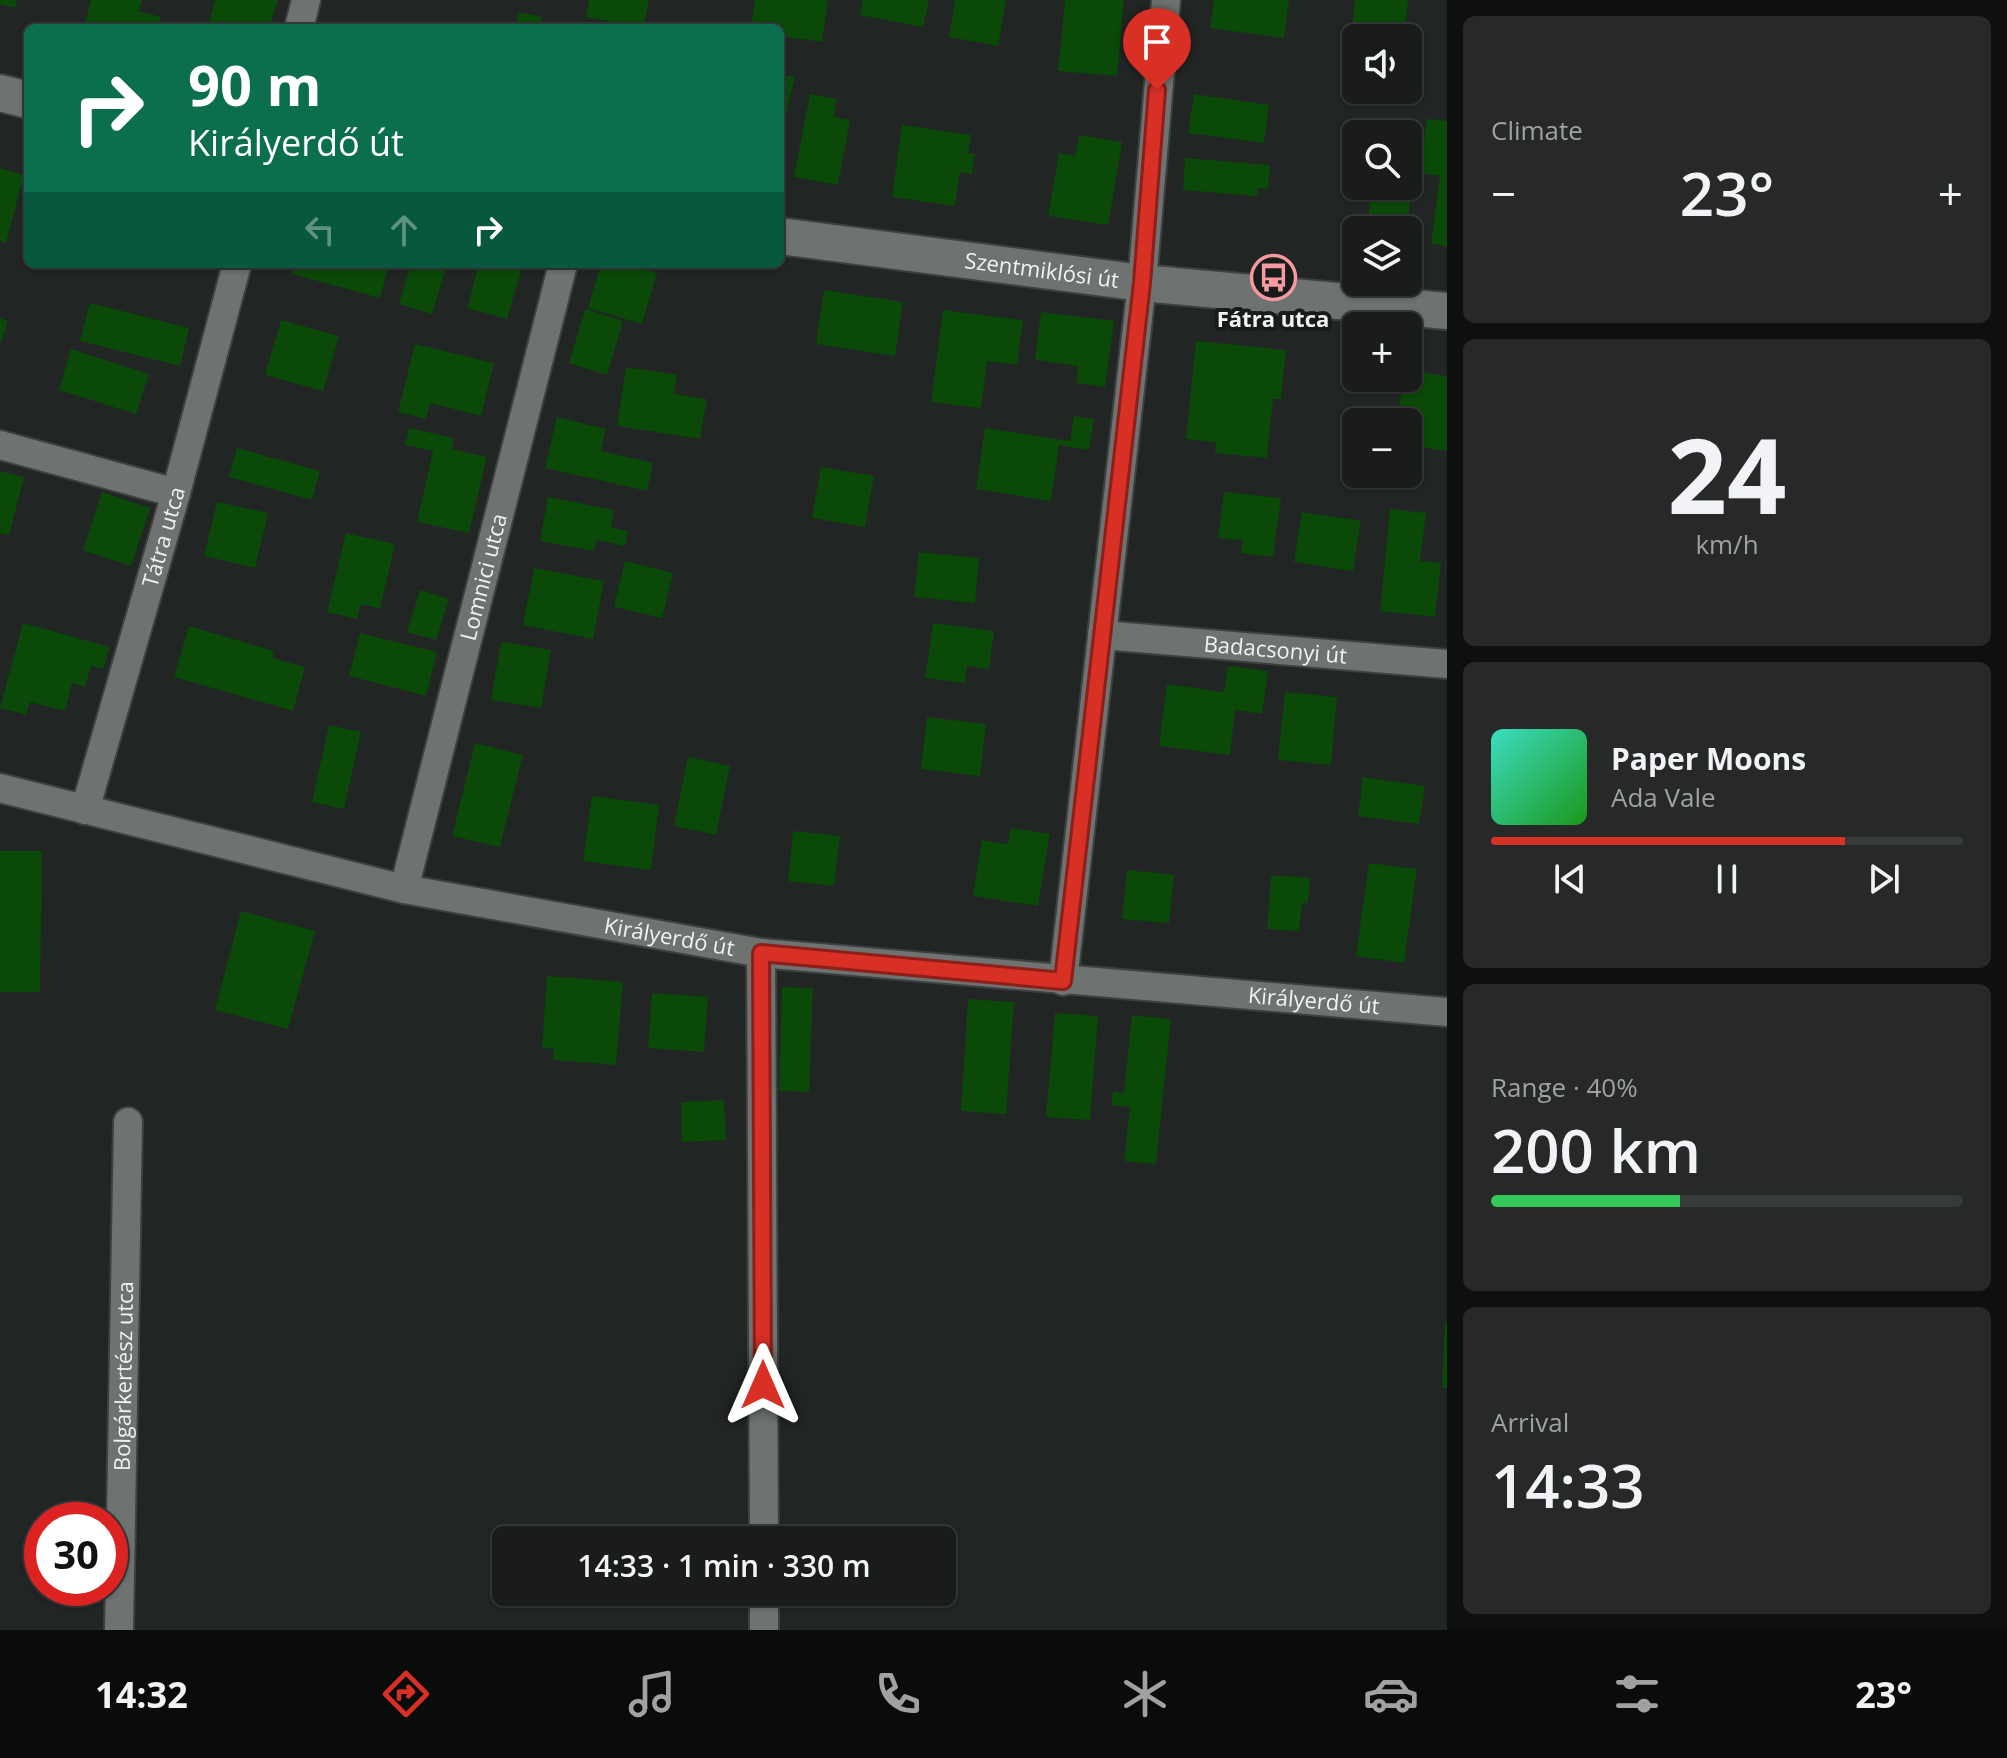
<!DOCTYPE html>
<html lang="en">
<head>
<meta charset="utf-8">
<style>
  :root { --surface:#191c1b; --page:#262928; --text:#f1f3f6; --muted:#9fa1a3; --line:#373a3a; --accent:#d93025 }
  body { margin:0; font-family:"Open Sans",sans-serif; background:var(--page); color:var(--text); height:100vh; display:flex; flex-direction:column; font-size:30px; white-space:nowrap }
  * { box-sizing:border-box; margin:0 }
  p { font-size:26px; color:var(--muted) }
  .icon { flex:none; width:44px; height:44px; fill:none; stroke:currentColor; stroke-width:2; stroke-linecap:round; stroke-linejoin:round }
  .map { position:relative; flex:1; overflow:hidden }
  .sheet { display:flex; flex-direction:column; gap:16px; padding:16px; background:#0e0f0f; width:560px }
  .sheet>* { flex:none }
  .top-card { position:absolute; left:24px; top:24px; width:760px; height:244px; border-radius:12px; box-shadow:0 2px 6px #0004,0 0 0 2px var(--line); background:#0b6e4f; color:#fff; overflow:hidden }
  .buttons { position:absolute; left:1342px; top:24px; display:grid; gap:16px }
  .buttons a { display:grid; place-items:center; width:80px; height:80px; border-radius:12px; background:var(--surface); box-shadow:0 2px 6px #0004,0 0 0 2px var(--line); font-size:40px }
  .speed { position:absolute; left:24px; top:1502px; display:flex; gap:16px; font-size:40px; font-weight:700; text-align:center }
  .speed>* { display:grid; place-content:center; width:104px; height:104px; border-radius:50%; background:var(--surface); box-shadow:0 2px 6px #0004,0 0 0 2px var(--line); line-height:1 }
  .speed .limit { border:12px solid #d22; background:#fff; color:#111 }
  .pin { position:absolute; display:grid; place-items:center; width:68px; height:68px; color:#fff; margin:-82px -34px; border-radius:50% 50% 50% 0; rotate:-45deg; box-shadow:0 0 8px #0007 }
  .pin .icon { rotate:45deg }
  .me { position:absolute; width:88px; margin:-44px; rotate:0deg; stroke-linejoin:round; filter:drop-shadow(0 0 6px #0008) }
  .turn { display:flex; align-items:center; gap:28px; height:168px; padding:0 32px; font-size:36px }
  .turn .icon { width:104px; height:104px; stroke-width:2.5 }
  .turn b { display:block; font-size:56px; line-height:68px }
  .lanes { display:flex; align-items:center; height:76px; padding:0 32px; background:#0003; justify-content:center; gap:40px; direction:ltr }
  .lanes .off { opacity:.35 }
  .big { font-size:60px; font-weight:600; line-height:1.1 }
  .sheet .widget { flex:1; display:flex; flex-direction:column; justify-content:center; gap:12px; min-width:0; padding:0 28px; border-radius:12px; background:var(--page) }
  .sheet .dial { align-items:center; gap:0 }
  .dial b { font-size:104px; line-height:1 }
  .song { display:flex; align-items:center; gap:24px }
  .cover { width:96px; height:96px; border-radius:12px; background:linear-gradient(135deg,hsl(170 70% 55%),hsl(120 70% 35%)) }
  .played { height:8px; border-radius:4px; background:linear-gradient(90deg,var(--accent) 75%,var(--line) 75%) }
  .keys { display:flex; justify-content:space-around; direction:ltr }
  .heat { display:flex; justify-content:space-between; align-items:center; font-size:44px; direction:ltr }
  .charge { height:12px; border-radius:6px; background:linear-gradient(90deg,#34c759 40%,var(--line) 0) }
  .trip { position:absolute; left:492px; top:1526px; width:464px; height:80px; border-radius:12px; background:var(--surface); box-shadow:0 2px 6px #0004,0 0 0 2px var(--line); font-weight:600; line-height:80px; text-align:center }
  .menu { display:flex; height:128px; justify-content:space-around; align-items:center; background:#0a0b0b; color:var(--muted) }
  .menu .icon { width:56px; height:56px }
  .menu .selected { color:var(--accent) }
  .menu b { font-size:36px; color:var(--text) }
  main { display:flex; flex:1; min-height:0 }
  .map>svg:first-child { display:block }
  .building { fill:#0a4908 }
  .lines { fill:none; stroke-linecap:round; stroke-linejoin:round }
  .minor-casing { stroke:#3d403f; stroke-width:32 }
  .tertiary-casing { stroke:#3d403f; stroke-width:40 }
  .minor { stroke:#6e7271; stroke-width:28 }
  .tertiary { stroke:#6e7271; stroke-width:36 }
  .route-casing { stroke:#8d1f18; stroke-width:20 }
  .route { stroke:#d93025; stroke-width:14 }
  .labels { text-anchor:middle; stroke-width:8; stroke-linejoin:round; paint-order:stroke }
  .street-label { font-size:22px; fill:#f0f2f1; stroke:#181b1a }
  .poi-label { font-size:22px; font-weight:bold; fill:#f0f2f1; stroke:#181b1a }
</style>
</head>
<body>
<main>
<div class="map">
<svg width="1447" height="1630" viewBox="0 0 1447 1630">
  <rect width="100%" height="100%" fill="#212524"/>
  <!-- building -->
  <path class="building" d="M0 0H17L15 8 0 4Z
    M91 0H142L139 11 161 17 158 28H84Z
    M215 0H278L269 28H230L209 22Z
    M589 0H649L643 28 586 17Z
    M755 0H828L822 42 780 36V28H751Z
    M863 0H929L923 27 860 15Z
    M955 0H1006L998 46 949 37Z
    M1065 0H1124L1117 76 1058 71Z
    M1214 0H1289L1284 38 1210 28Z
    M1355 0H1408L1404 38H1356V44H1351Z
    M519 12 542 17 539 28H516Z
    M780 74 795 77 784 121 780 120Z
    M810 94 837 99 833 117 850 120 838 185 794 177Z
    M1194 94 1269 105 1264 143 1188 133Z
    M1427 119 1447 121V246L1431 244 1440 176 1420 173Z
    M902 125 971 135 968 153 974 154 972 174 960 172 955 206 892 197Z
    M1079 135 1122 142 1108 225 1048 216 1059 153 1075 156Z
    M1185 158 1270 165 1268 189 1258 188 1257 196 1183 190Z
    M1408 161 1414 162 1407 230H1367L1372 186H1408Z
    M0 168 24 175 6 243 0 241Z
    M295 264H389L380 298 292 274Z
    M411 264 446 268 432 314 399 304Z
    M479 264H523L507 319 467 308Z
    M601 264H626L657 273 642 324 588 308Z
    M824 290 903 302 895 356 816 344Z
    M90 303 189 328 180 366 80 341Z
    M585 309 623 321 607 375 569 363Z
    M943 310 1023 320 1017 365 987 361 981 408 931 402Z
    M1041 312 1114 321 1105 387 1076 383 1078 366 1035 360Z
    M0 318 8 321 1 343H0Z
    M281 320 339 336 323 391 265 375Z
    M1196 341 1286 350 1281 399H1273L1267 458 1215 453 1216 442 1186 439Z
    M415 344 494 363 481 416 430 403 426 419 398 412Z
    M71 349 149 374 136 414 59 390Z
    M626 367 677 375 674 394 707 399 700 439 617 426Z
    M1408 371 1447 376V451L1419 447 1423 419 1398 415 1403 378H1408Z
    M1074 416 1094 419 1089 450 1059 445 1051 501 976 489 985 428 1070 441Z
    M557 417 606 429 601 451 653 463 647 491 545 468Z
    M409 428 454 438 452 449 487 457 469 533 417 522 433 451 405 445Z
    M237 448 320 471 312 500 229 477Z
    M821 467 874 476 865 527 812 518Z
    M0 471 24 477 9 535 0 533Z
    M102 492 150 508 131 566 83 550Z
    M1224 492 1281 498 1273 557 1241 553 1243 540 1218 538Z
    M548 497 614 510 611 527 628 531 625 546 596 540 594 551 540 541Z
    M217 502 268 513 255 568 204 556Z
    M1390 509 1426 513 1420 561 1441 563 1435 617 1380 611Z
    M1302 512 1361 521 1353 571 1294 562Z
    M346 533 395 544 380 609 361 604 357 619 327 612Z
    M919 552 979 558 975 603 914 597Z
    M625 561 673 573 662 618 614 607Z
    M534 568 604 581 593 639 523 625Z
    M420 590 449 599 436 640 407 632Z
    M23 623 110 647 103 669 91 666 85 687 72 683 65 711 30 702 26 715 0 708Z
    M933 623 994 631 989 669 967 666 965 683 925 678Z
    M189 626 274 651 273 658 305 667 293 711 174 677Z
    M360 633 437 652 426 696 349 676Z
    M501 642 551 650 541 708 491 700Z
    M1228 666 1268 671 1262 714 1235 710 1230 755 1159 746 1167 684 1224 692Z
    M1285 692 1337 697 1331 765 1278 760Z
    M927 717 986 724 980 776 921 769Z
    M329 725 361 732 344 809 312 802Z
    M475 743 523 755 500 847 452 836Z
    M688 757 730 766 716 835 674 826Z
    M1363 777 1425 786 1419 824 1358 816Z
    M592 796 659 805 651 870 583 861Z
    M1011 828 1050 834 1038 906 973 896 982 840 1008 844Z
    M793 831 840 836 834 886 788 881Z
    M0 851H42L40 992H0Z
    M1369 863 1417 869 1404 963 1356 956Z
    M1127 870 1174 875 1169 923 1122 919Z
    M1271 875 1310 878 1308 903H1302L1299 931 1267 929Z
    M241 911 315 931 288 1029 215 1010Z
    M547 976 623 982 616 1065 553 1060 554 1049 542 1048Z
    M782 987 813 988 809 1092 779 1091Z
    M652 993 708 997 704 1052 648 1048Z
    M968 999 1014 1002 1006 1114 961 1111Z
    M1055 1013 1098 1016 1090 1120 1046 1117Z
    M1132 1015 1171 1019 1156 1164 1124 1161 1130 1107 1111 1105 1113 1092 1124 1093Z
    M724 1100 726 1140 682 1142 681 1102Z
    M1445 1322H1447V1388H1442Z"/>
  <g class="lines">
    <defs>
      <g id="minor">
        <path d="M299 28 306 0"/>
        <path d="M0 445 176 493"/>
        <path id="s1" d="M1102 635 1447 664"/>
        <path id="s2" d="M0 788 404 889 761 953 1447 1012"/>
        <path id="s3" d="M85 810 176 493 237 264"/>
        <path id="s4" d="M404 889 563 264"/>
        <path d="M761 953 764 1540"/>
        <path d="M1063 981 1142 283 1166 0"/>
        <path d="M764 1592V1630"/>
        <path id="s5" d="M119 1630 128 1122"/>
      </g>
      <g id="tertiary">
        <path d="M0 93 28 100"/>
        <path id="s6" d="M780 236 1142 283 1447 311"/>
      </g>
    </defs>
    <!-- minor casing -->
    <use href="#minor" class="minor-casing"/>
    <!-- tertiary casing -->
    <use href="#tertiary" class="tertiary-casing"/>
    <!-- minor -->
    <use href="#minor" class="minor"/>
    <!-- tertiary -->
    <use href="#tertiary" class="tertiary"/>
  </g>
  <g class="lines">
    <defs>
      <path id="route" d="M763 1385 761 953 1063 981 1142 283 1157 90"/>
    </defs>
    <!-- route casing -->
    <use href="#route" class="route-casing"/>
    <!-- route -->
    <use href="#route" class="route"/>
  </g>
  <!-- icons -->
  <defs>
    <symbol id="bus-ring" viewBox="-11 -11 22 22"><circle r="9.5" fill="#181b1a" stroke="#f49aa0" stroke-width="1.5"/><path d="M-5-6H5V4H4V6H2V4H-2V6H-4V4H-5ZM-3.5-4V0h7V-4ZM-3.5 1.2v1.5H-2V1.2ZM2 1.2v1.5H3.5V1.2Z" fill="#f49aa0"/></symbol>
  </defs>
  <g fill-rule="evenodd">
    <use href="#bus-ring" x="1248" y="252" width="51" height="51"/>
  </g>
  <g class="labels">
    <!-- street labels -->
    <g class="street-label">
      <text dy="8" stroke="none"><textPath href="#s6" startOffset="264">Szentmiklósi út</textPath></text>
      <text dy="8" stroke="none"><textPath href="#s3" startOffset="284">Tátra utca</textPath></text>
      <text dy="8" stroke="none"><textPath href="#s4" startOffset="322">Lomnici utca</textPath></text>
      <text dy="8" stroke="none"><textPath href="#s1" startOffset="174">Badacsonyi út</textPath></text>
      <text dy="8" stroke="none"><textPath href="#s2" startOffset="686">Királyerdő út</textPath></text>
      <text dy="8" stroke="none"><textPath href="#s2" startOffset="1334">Királyerdő út</textPath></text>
      <text dy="8" stroke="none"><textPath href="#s5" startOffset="254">Bolgárkertész utca</textPath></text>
    </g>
    <!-- poi labels -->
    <g class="poi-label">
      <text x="1273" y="327">Fátra utca</text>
    </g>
  </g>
</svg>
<div class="buttons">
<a><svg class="icon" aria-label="sound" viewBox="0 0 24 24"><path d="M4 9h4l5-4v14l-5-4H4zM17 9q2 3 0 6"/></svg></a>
<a><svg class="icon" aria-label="search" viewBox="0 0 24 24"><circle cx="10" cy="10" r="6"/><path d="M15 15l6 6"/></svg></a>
<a><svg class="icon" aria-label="layers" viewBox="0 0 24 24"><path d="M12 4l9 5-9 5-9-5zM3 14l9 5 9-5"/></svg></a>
<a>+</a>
<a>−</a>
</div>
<div class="speed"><div class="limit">30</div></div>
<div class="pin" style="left:1157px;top:90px;background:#d93025"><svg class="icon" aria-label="arrive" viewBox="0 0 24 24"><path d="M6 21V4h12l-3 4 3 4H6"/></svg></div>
<svg class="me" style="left:763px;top:1385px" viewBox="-20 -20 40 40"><path d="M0-17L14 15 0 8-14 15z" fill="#d93025" stroke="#fff" stroke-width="4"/></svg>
<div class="trip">14:33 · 1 min · 330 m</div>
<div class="top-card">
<div class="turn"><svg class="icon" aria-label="right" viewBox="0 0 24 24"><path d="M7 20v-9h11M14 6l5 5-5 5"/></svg><div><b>90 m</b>Királyerdő út</div></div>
<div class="lanes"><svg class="icon off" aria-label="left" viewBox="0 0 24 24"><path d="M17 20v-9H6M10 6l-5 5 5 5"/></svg><svg class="icon off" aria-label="ahead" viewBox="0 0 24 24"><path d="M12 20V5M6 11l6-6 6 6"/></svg><svg class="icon" aria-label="right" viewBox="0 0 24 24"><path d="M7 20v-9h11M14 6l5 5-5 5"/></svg></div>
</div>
</div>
<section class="sheet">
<div class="widget"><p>Climate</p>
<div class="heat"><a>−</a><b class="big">23°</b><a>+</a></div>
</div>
<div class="widget dial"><b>24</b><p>km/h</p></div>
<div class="widget">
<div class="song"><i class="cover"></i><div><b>Paper Moons</b><p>Ada Vale</p></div></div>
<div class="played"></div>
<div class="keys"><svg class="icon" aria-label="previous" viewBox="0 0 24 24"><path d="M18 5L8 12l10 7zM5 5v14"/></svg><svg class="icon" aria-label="pause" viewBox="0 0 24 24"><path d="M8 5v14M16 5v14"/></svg><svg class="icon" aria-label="next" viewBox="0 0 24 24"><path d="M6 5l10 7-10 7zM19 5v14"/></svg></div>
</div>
<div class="widget"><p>Range · 40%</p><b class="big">200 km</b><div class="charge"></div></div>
<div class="widget"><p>Arrival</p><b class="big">14:33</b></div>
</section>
</main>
<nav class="menu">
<b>14:32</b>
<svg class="icon selected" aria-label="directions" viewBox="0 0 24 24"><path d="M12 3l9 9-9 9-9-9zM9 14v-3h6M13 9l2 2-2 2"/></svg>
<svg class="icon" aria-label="music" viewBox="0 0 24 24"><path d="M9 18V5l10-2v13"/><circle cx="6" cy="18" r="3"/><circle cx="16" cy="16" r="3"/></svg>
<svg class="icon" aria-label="phone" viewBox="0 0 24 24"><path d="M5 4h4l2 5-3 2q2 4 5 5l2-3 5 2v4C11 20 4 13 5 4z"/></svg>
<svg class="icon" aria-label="climate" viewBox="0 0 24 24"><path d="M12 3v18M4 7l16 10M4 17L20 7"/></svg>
<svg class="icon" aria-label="car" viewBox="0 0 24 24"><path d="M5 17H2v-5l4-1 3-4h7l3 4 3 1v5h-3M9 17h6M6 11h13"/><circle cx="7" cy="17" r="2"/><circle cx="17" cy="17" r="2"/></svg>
<svg class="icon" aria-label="filters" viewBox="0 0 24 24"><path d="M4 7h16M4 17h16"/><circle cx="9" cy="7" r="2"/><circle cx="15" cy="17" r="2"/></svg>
<b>23°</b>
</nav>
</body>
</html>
